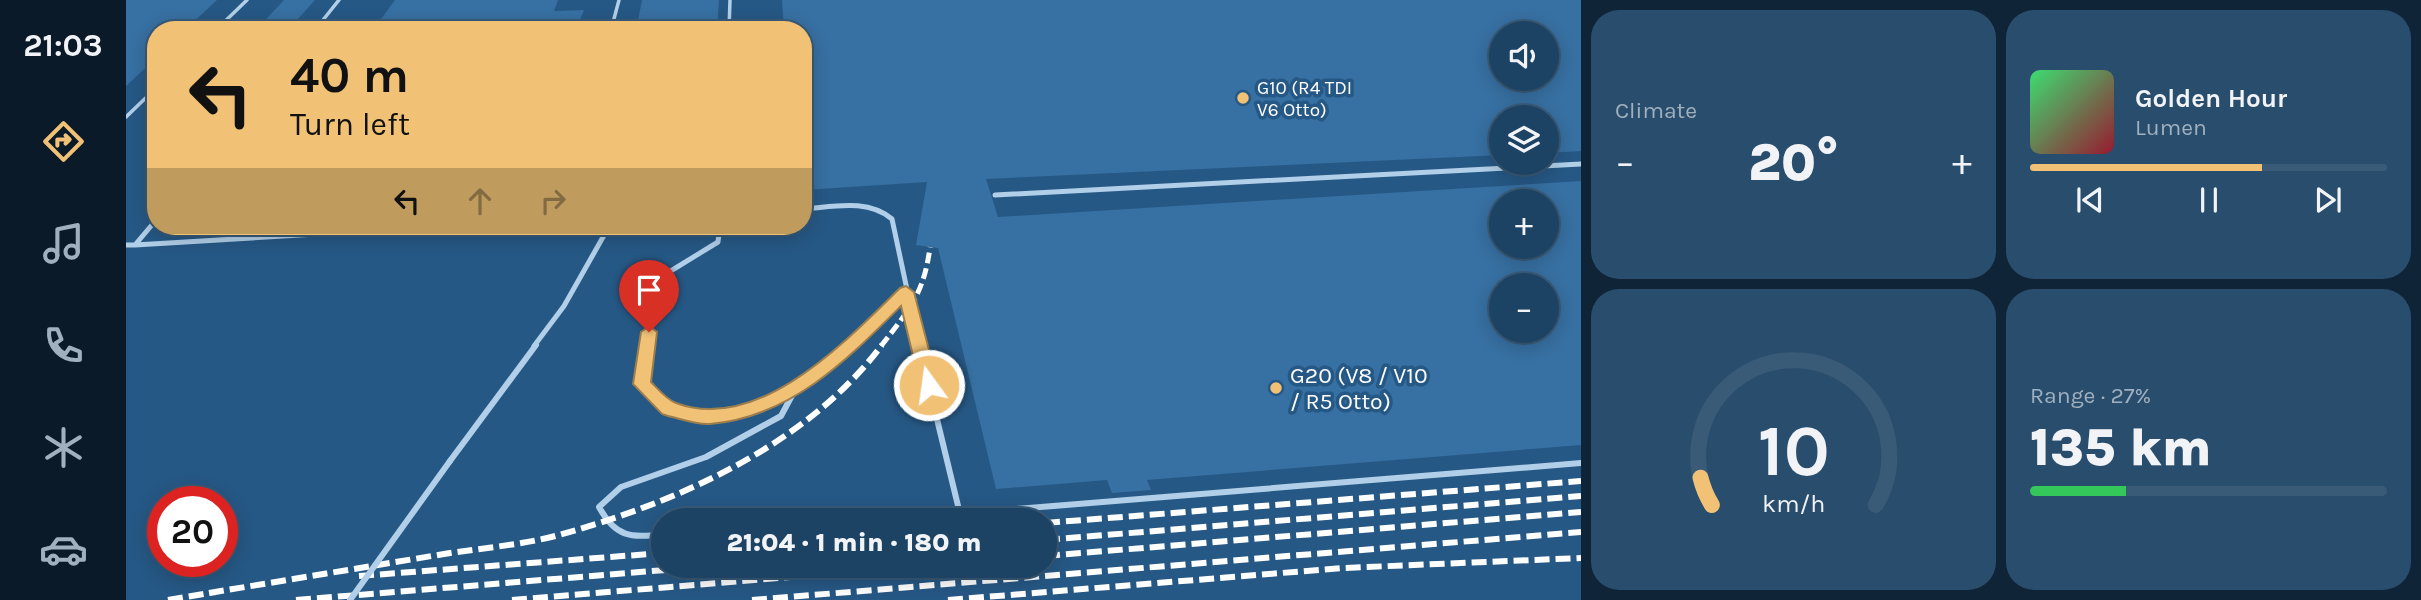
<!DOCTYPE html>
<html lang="en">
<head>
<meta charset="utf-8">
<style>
  :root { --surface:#1c4264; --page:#294d6d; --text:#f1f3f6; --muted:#a0b0bf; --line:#3a5b78; --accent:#f1c276 }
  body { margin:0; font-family:Karla,sans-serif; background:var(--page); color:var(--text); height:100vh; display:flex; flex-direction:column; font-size:26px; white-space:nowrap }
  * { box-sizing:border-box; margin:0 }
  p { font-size:23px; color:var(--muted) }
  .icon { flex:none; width:38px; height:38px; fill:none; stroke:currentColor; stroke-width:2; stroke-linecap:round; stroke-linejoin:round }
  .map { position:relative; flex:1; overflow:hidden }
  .panel { display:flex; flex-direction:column; gap:10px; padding:10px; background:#0f2437; width:840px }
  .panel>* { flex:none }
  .guide { position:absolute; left:21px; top:21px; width:665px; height:214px; border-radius:28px; box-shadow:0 4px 18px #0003,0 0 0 2px var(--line); background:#f1c276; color:#111; overflow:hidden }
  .fabs { position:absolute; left:1363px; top:21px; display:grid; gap:14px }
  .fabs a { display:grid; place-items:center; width:70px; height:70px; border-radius:50%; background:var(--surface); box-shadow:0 4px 18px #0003,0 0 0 2px var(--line); font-size:35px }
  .speed { position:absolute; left:21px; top:486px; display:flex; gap:14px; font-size:35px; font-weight:700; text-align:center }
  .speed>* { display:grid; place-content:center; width:91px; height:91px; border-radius:50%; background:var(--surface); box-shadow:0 4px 18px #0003,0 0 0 2px var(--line); line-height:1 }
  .speed .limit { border:10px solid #d22; background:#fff; color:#111 }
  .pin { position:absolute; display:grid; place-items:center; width:60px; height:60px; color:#fff; margin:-72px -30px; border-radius:50% 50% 50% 0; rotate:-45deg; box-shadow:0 0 7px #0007 }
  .pin .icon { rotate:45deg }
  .me { position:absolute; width:77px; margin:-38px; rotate:346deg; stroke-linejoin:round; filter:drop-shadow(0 0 5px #0008) }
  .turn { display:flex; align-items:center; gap:24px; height:147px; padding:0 28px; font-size:32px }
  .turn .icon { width:91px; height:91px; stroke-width:2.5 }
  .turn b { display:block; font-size:49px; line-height:60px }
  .lanes { display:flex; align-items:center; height:66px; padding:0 28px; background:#0003; justify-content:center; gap:35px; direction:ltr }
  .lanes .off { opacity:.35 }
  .big { font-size:52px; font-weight:800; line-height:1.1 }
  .panel .widget { flex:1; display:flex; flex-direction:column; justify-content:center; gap:10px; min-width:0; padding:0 24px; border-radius:28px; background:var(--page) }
  .panel .dial { align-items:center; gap:0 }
  .dial svg { height:182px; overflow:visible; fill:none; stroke:var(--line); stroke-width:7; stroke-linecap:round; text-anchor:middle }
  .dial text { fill:var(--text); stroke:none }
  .song { display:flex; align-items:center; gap:21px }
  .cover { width:84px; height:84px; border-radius:10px; background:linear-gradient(135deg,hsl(140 70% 55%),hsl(350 70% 35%)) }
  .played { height:7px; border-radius:4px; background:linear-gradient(90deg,var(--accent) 65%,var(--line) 65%) }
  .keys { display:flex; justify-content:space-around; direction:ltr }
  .heat { display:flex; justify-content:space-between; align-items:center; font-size:38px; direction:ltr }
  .charge { height:10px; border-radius:5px; background:linear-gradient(90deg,#34c759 27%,var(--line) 0) }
  .panel .tiles { flex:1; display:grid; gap:10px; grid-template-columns:repeat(2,1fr) }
  .trip { position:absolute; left:525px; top:508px; width:406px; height:70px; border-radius:35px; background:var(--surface); box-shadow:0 4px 18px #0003,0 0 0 2px var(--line); font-weight:800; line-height:70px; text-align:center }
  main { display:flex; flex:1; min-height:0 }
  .menu { display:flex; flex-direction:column; width:126px; justify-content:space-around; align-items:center; background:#0b1a28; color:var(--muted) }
  .menu .icon { width:49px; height:49px }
  .menu .active { color:var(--accent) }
  .menu b { font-size:32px; color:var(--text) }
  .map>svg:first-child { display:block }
  .building { fill:#3770a2; fill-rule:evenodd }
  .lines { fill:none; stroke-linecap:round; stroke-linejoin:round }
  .service-far2 { stroke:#b1cfe8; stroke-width:3.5 }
  .service-far1 { stroke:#b1cfe8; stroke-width:5 }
  .service { stroke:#b1cfe8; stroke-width:6 }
  .rail-far1 { stroke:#fff; stroke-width:5; stroke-dasharray:11 5; stroke-linecap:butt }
  .rail { stroke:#fff; stroke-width:6; stroke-dasharray:15 6; stroke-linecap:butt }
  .service-bridge { stroke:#b1cfe8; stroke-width:6 }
  .route { fill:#f1c276; stroke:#9d7e4d; stroke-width:2 }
  .poi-dot { fill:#f1c276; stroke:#265885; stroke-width:2.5 }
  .labels { text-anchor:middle; stroke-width:7; stroke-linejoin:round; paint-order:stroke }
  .far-poi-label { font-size:19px; fill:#fff; stroke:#265885; text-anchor:start }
  .poi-label { font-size:23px; fill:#fff; stroke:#265885; text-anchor:start }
</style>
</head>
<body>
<main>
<nav class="menu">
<b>21:03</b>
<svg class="icon active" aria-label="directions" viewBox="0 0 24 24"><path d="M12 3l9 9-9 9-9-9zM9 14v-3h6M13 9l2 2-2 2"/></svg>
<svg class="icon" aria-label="music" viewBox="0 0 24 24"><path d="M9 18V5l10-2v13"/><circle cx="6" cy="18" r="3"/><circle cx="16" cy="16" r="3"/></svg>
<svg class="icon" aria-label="phone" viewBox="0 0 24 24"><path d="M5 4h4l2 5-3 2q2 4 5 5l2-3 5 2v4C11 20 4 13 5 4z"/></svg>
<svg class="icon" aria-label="climate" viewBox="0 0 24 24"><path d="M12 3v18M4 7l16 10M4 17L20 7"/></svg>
<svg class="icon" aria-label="car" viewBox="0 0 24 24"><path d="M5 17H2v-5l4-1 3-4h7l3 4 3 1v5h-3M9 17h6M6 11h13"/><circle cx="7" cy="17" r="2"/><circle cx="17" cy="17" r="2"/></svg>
</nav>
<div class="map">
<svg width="1455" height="600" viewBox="0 0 1455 600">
  <rect width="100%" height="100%" fill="#265885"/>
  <!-- building -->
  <path class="building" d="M0 0H91L59 30H30V58L0 86Z
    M158 0H189L162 30H130Z
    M269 0H432L428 11 458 10 450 30H247Z
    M516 0H593L591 30H510Z
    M656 0H1455V151L1421 153V117H1376V155L860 179 872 217 1455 181V445L1021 480 1025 490 986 493 981 480 870 489 812 248 790 245 801 182 677 190V30H658ZM1376 33H1421V79H1376ZM1376 201H1421V247H1376ZM1376 285H1421V331H1376Z"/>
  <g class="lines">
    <!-- service-far2 -->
    <path class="service-far2" d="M90 30 121 0
      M189 30 213 0
      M485 30 493 0
      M603 30 604 0
      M0 117 30 88"/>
    <!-- service-far1 -->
    <path class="service-far1" d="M869 195 1455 164
      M677 209C707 207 741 198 766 219L793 346
      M0 245H9L30 220
      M9 245 325 226
      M408 346 438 306 481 230 491 226
      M521 346 530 280 592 242 594 226
      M724 346 780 292"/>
    <!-- service -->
    <path class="service" d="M521 345 516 384C525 393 533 404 544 409 604 436 684 384 726 345
      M793 345 834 514
      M324 461 410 345
      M756 520 1455 463
      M537 535C504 537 490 538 473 507L495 487 580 457 655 416 670 388"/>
    <!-- rail-far1 -->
    <path class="rail-far1" d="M755 346C783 310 798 294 804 247"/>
    <!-- rail -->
    <path class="rail" d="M919 523 1455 481
      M919 540 1455 496
      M919 556 1455 512
      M233 576 537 553
      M83 593C161 580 240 567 318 554 356 548 396 545 433 535 552 502 681 445 756 345
      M42 600 90 592
      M170 600 601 565
      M386 600 810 565
      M626 600 1455 532
      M822 600 1217 568 1455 558"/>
    <!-- service-bridge -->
    <path class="service-bridge" d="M224 600 324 461"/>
  </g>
  <!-- route -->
  <path class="route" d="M780 286 788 292 812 385 809 390H796L794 385 775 306C721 360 665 417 584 424 571 425 555 419 542 416L536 414 507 384 515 332 523 326 531 332 525 382C532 389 541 400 550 403 633 434 721 340 774 288Z"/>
  <!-- markers -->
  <g class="poi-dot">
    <circle cx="1117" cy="98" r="7"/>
    <circle cx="1150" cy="388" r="7"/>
  </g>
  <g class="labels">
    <!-- far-poi labels -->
    <g class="far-poi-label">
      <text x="1131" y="94">G10 (R4 TDI<tspan x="1131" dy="22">V6 Otto)</tspan></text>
    </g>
    <!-- poi labels -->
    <g class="poi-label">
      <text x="1164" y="383">G20 (V8 / V10<tspan x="1164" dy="26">/ R5 Otto)</tspan></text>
    </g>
  </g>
</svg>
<div class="fabs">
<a><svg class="icon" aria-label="sound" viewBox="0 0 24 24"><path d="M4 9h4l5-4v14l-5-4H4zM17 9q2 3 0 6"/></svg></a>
<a><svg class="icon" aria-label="layers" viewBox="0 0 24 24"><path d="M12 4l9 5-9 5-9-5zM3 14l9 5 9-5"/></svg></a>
<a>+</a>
<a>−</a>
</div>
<div class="speed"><div class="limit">20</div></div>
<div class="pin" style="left:523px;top:332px;background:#d93025"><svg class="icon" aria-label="arrive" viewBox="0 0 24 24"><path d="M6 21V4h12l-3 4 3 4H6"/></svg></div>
<svg class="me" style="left:803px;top:385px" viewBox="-20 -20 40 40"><circle r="17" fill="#f1c276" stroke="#fff" stroke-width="3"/><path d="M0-11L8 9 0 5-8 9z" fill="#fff"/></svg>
<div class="trip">21:04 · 1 min · 180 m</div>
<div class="guide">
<div class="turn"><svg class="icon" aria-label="left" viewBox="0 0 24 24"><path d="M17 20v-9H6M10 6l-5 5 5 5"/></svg><div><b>40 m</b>Turn left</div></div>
<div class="lanes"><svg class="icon" aria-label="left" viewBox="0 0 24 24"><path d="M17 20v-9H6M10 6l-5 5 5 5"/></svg><svg class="icon off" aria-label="ahead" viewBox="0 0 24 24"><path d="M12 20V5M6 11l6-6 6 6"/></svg><svg class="icon off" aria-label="right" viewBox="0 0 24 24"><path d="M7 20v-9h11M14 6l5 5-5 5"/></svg></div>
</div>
</div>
<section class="panel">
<div class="tiles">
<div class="widget"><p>Climate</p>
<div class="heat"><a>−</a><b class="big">20°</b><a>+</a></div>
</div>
<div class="widget">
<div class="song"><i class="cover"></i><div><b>Golden Hour</b><p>Lumen</p></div></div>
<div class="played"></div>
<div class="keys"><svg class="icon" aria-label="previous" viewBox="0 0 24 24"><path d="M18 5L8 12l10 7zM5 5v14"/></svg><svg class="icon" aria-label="pause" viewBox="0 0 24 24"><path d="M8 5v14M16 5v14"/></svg><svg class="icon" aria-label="next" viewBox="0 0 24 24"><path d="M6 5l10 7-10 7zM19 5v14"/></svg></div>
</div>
<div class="widget dial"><svg viewBox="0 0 100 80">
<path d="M14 69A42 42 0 1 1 86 69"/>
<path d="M14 69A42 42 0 0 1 9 57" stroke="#f1c276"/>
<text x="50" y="56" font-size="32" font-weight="700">10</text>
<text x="50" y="72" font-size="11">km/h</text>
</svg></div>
<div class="widget"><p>Range · 27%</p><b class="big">135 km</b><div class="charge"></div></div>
</div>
</section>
</main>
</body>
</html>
